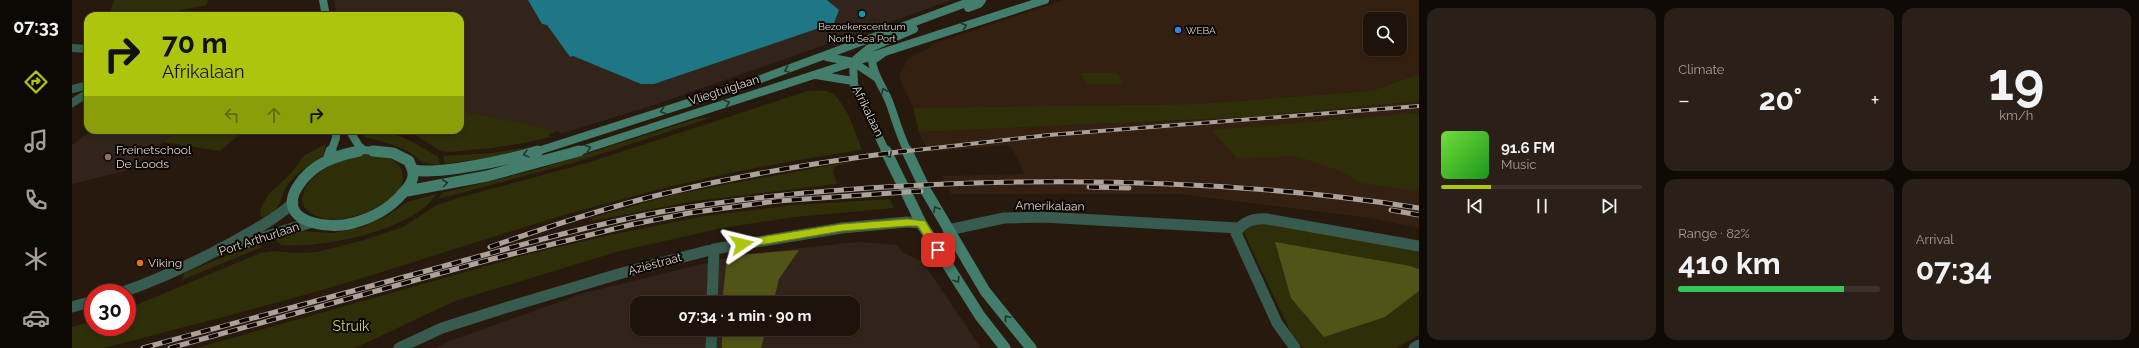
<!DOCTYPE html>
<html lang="en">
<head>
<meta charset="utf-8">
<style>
  :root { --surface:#1e130a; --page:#2b2018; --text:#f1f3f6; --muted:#a19e9c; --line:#3c322b; --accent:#adc60d }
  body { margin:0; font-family:Raleway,sans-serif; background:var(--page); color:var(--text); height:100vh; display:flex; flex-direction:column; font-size:15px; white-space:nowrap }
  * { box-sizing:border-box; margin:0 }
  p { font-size:13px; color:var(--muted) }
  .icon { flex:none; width:22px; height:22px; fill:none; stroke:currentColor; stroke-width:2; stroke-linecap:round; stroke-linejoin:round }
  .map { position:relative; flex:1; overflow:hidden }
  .details { display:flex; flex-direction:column; gap:8px; padding:8px; background:#100a06; width:720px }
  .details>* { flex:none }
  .hud { position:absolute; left:12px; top:12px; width:380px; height:122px; border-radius:12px; box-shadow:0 2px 6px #0003,0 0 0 1px var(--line); background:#adc60d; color:#111; overflow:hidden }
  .tools { position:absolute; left:1291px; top:12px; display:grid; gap:8px }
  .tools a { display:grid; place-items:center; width:44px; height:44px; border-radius:8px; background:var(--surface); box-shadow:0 2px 6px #0003,0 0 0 1px var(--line); font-size:20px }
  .speed { position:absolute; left:12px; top:284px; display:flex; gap:8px; font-size:20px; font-weight:700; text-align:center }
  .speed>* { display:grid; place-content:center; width:52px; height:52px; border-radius:50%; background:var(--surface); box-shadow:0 2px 6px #0003,0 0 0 1px var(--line); line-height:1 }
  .speed .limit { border:6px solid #d22; background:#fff; color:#111 }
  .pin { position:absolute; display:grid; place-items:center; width:34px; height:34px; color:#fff; margin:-17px; border-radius:8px; box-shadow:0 2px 6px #0006 }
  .me { position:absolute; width:44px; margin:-22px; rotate:80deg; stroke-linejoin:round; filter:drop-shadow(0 0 3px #0008) }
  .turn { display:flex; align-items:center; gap:14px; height:84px; padding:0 12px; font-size:18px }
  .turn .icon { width:52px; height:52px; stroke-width:2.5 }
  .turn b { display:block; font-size:28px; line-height:34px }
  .lanes { display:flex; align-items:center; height:38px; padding:0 12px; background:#0003; justify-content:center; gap:20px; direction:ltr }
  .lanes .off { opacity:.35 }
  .big { font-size:30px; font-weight:700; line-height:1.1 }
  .details .widget { flex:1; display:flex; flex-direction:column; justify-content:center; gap:6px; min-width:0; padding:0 14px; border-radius:12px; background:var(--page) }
  .details .dial { align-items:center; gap:0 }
  .dial b { font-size:52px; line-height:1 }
  .song { display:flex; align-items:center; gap:12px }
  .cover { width:48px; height:48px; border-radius:6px; background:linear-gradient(135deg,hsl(100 70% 55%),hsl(120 70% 35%)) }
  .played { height:4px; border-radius:2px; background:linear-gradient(90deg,var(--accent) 25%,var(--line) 25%) }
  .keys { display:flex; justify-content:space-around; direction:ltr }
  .heat { display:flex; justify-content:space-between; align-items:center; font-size:22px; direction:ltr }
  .charge { height:6px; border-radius:3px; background:linear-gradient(90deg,#34c759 82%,var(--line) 0) }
  .details .tiles { flex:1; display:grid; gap:8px; grid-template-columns:repeat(3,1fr) }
  .widget:first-child { grid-row:span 2 }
  .trip { position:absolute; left:558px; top:296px; width:230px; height:40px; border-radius:12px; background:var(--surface); box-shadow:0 2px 6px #0003,0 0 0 1px var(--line); font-weight:700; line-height:40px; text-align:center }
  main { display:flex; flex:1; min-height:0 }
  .dock { display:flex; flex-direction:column; width:72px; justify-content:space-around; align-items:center; background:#0c0804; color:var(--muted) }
  .dock .icon { width:28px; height:28px }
  .dock .selected { color:var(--accent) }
  .dock b { font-size:18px; color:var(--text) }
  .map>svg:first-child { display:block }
  .built { fill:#342010; fill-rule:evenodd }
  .industrial { fill:#33241b; fill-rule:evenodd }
  .education { fill:#32241a }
  .green { fill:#2e2f09 }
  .forest { fill:#515416 }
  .water { fill:#1d7784 }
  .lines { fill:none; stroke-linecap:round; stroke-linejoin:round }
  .minor-far1 { stroke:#375b4f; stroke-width:8 }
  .minor { stroke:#375b4f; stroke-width:11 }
  .tertiary { stroke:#375b4f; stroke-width:11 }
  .secondary-far1 { stroke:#427e6b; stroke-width:8 }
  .secondary { stroke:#427e6b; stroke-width:11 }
  .rail-far1-casing { stroke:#ada299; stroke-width:4 }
  .rail-casing { stroke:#ada299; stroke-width:5 }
  .rail-far1 { stroke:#0c0603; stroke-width:2.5; stroke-dasharray:8; stroke-linecap:butt }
  .rail { stroke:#0c0603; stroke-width:3.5; stroke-dasharray:10; stroke-linecap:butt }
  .oneway { stroke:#22362d }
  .route { fill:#adc60d; stroke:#708108 }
  .culture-dot { fill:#0f9aa8; stroke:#0c0603; stroke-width:1.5 }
  .shop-dot { fill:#3f7fe0; stroke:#0c0603; stroke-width:1.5 }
  .education-dot { fill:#8d6e63; stroke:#0c0603; stroke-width:1.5 }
  .food-dot { fill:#e8710a; stroke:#0c0603; stroke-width:1.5 }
  .labels { text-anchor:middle; stroke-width:4; stroke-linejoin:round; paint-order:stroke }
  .far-poi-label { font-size:10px; fill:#ded4cc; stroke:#0c0603 }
  .street-label { font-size:12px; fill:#ded4cc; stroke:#0c0603 }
  .poi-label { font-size:12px; fill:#ded4cc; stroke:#0c0603; text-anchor:start }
  .near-park-label { font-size:14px; fill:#cdd265; stroke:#0c0603 }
</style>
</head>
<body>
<main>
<nav class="dock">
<b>07:33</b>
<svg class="icon selected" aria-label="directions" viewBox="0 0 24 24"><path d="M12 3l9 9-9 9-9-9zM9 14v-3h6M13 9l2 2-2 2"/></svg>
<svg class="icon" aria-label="music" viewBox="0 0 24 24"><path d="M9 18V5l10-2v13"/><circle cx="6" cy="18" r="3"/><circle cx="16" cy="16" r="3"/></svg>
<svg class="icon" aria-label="phone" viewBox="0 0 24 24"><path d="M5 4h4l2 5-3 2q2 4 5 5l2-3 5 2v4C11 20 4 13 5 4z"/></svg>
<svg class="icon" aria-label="climate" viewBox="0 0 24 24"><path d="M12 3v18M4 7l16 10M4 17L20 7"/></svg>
<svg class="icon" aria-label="car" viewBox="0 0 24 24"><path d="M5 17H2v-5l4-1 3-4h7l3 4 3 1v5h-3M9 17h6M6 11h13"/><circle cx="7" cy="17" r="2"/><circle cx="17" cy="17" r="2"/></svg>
</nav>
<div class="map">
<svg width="1347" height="348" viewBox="0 0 1347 348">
  <rect width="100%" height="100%" fill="#28190e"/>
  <!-- built -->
  <path class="built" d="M991 0H1347V74L1299 91 1126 104 841 108 827 77 837 57 856 49 861 44ZM1298 19H1328V49H1298Z
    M1347 101V228L1298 218 1107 194H879L870 176 953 174 938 145 857 152 847 132 1178 117Z"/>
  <!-- industrial -->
  <path class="industrial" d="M262 0H456L470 24 475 25 498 57 501 56 569 84 585 83 644 62 767 10 755 0H880L582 105 491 133 388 110V16H265Z
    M785 242 825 245 830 252 851 262 909 348H364L375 342 512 293 667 255ZM565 303H781V329H565Z"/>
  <!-- education -->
  <path class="education" d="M20 130H106L57 170 0 184V145Z"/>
  <!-- green -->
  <path class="green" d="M42 0H136L135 5 81 16H37Z
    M1008 73H1045L1052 84H1014Z
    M1347 74V101L1178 117 847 132 841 108 1126 104 1299 91Z
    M736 91C742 91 749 90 755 91 772 95 784 134 790 150 713 161 637 176 562 196 484 216 408 241 332 265 233 297 132 322 31 348H0V327L21 321V327H55V309L188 253 201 251 222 253 245 252 289 241 331 227 365 205 390 197 515 163Z
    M388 110 391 111 485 131 477 134 478 137 457 142 420 148 378 152 369 151 341 134 340 130H388Z
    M1347 113V191L1288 183 1271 172 1224 156 1165 158 1140 130Z
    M641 117 504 162 366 199 370 193 464 170 624 119Z
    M106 130H169L165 137 148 151 91 142 57 170Z
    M305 132C328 132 346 145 366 157L368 165C342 164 349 156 329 148 317 143 303 140 290 136Z
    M254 144 251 155C242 164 230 168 221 178 206 194 214 205 193 219L188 214 189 208 196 195 219 173 233 155Z
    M459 147 420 157 373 164 371 156 419 153Z
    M290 155C297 155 304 155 311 156 317 157 325 162 328 167 346 198 278 223 256 219 215 212 229 183 255 167 266 160 278 158 290 155Z
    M780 161 762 167 761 172 765 184 622 201 520 221 519 218 600 195Z
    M364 194C344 230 248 249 209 245L202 238 228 231 261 233 291 227 315 216 335 202Z
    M818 199 822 208 722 217 650 228 548 251 383 301 283 348H125L457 254 538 235 632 216 722 205Z
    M1187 222 1347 250V269L1338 266 1313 317 1347 291V335L1324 348H1232L1222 339 1172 233 1177 227Z
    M188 242 190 247 110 280 112 273Z"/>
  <!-- forest -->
  <path class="forest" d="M1203 242 1338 266 1347 269V291L1313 317 1252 337 1219 298Z
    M727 250 707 279 701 303H650L655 258 667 255Z
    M650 329H694L689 348H650Z"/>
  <!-- water -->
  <path class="water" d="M456 0H755L767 10 762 23 582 84H569L501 56 498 57 475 25 470 24Z"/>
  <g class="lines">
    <!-- minor-far1 -->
    <path class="minor-far1" d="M0 48 16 49
      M0 89 16 85
      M0 103 16 93"/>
    <!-- minor -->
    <path class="minor" d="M876 230 932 218 971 217 1166 228
      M640 303 642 249
      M327 348 370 328 436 307 550 273 642 249 770 228 835 222 849 223
      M639 348 640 329
      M1223 348 1205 323 1164 233C1171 221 1182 218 1195 219L1347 246
      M1342 348 1347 345"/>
    <!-- tertiary -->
    <path class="tertiary" d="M161 247 237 223
      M48 293C86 280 122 263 157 244 179 232 202 220 221 203
      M0 307 21 301"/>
    <!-- secondary-far1 -->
    <path class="secondary-far1" d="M251 0 254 16
      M896 8 907 4 910 0
      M810 54 800 61C802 77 813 90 818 104 824 121 828 136 836 152
      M755 57 781 62 805 78
      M784 59 796 49 842 29
      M781 62 782 85 814 152
      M744 75 781 81
      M277 130 287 146 292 150
      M259 152 264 138V130
      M282 152 292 150 313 152
      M463 152 678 83 902 0
      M504 152 973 0"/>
    <!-- secondary -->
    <path class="secondary" d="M287 151C262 156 240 164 226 186 202 223 258 230 281 223 300 218 317 209 330 194 335 189 342 180 341 173 341 169 338 165 337 161L321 153 301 151
      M814 151 849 223 908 316 933 348
      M835 151 854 191 913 291 959 348
      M256 160 259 151
      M342 170C368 175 439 159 466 151
      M335 191 415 176 507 151"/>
    <defs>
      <path id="rail-far1" d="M827 152 977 135 1347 106"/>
      <path id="rail" d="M1017 187 1057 188
        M1319 210 1347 215
        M418 247C476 227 535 207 595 193 674 174 754 161 834 151
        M71 348C165 322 260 297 354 271 431 250 509 227 588 212 682 195 777 188 873 184 1032 178 1190 183 1347 208
        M98 348 420 259 562 224 617 213 705 201 849 191"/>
    </defs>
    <!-- rail-far1 casing -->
    <use href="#rail-far1" class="rail-far1-casing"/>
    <!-- rail casing -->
    <use href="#rail" class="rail-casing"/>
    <!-- rail-far1 -->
    <use href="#rail-far1" class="rail-far1"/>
    <!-- rail -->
    <use href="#rail" class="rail"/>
  </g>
  <!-- one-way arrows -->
  <defs><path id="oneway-chevron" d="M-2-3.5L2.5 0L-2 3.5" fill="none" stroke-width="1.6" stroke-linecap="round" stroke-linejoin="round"/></defs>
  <g class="oneway">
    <use href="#oneway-chevron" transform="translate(892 26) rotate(-18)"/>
    <use href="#oneway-chevron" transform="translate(715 70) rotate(160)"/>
    <use href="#oneway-chevron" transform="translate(812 91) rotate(-116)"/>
    <use href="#oneway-chevron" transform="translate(655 103) rotate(-18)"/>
    <use href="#oneway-chevron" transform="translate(591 111) rotate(163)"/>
    <use href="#oneway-chevron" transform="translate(516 148) rotate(-18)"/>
    <use href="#oneway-chevron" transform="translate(454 154) rotate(165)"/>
    <use href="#oneway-chevron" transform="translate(817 155) rotate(64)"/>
    <use href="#oneway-chevron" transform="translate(373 183) rotate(-7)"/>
    <use href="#oneway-chevron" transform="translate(864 209) rotate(-119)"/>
    <use href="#oneway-chevron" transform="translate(885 280) rotate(57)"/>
    <use href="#oneway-chevron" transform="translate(935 318) rotate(-129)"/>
  </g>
  <!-- route -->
  <path class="route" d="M835 219 853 221 871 250 870 252H862L846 226H835L770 231 670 248 665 244 670 240 770 224Z"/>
  <!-- markers -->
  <circle class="culture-dot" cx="790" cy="14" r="4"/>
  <circle class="shop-dot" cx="1106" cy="30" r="4"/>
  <circle class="education-dot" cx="36" cy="157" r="4"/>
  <circle class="food-dot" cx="68" cy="263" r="4"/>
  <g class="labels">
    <!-- far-poi labels -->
    <g class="far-poi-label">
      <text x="790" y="30">Bezoekerscentrum<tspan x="790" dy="12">North Sea Port</tspan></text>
      <text x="1114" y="34" text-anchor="start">WEBA</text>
    </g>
    <!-- street labels -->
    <g class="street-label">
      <text transform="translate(652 90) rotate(-18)" y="4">Vliegtuiglaan</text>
      <text transform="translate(796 111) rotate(64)" y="4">Afrikalaan</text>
      <text transform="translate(978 206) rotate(1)" y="4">Amerikalaan</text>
      <text transform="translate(187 239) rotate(-18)" y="4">Port Arthurlaan</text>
      <text transform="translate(583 264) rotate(-15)" y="4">Aziëstraat</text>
    </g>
    <!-- poi labels -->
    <g class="poi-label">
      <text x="44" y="154">Freinetschool<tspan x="44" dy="14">De Loods</tspan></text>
      <text x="76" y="267">Viking</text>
    </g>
    <!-- near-park labels -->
    <g class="near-park-label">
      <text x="279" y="331">Struik</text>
    </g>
  </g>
</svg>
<div class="tools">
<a><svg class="icon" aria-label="search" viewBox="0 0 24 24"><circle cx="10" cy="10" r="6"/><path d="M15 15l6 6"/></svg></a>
</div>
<div class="speed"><div class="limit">30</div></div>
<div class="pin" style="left:866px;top:250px;background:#d93025"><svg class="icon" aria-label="arrive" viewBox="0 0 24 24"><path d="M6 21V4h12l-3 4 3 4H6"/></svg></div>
<svg class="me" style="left:670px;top:244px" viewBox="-20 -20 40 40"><path d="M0-17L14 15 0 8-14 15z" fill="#adc60d" stroke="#fff" stroke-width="4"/></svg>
<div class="trip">07:34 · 1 min · 90 m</div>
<div class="hud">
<div class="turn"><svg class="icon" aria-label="right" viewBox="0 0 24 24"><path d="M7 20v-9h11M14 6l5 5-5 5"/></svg><div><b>70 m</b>Afrikalaan</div></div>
<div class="lanes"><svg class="icon off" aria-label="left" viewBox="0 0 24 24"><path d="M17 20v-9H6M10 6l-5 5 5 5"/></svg><svg class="icon off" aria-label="ahead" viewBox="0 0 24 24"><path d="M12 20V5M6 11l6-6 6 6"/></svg><svg class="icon" aria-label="right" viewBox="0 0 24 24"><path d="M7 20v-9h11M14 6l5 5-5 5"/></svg></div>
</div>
</div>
<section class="details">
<div class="tiles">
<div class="widget">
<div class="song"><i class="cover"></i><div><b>91.6 FM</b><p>Music</p></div></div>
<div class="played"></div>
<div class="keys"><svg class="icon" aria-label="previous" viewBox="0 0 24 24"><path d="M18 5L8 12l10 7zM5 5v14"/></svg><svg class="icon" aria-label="pause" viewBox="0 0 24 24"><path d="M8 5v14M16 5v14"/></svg><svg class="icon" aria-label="next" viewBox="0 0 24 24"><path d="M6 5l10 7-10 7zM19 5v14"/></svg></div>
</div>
<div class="widget"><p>Climate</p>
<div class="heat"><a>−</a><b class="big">20°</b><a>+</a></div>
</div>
<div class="widget dial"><b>19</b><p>km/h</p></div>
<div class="widget"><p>Range · 82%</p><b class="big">410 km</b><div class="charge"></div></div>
<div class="widget"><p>Arrival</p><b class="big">07:34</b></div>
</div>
</section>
</main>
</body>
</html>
